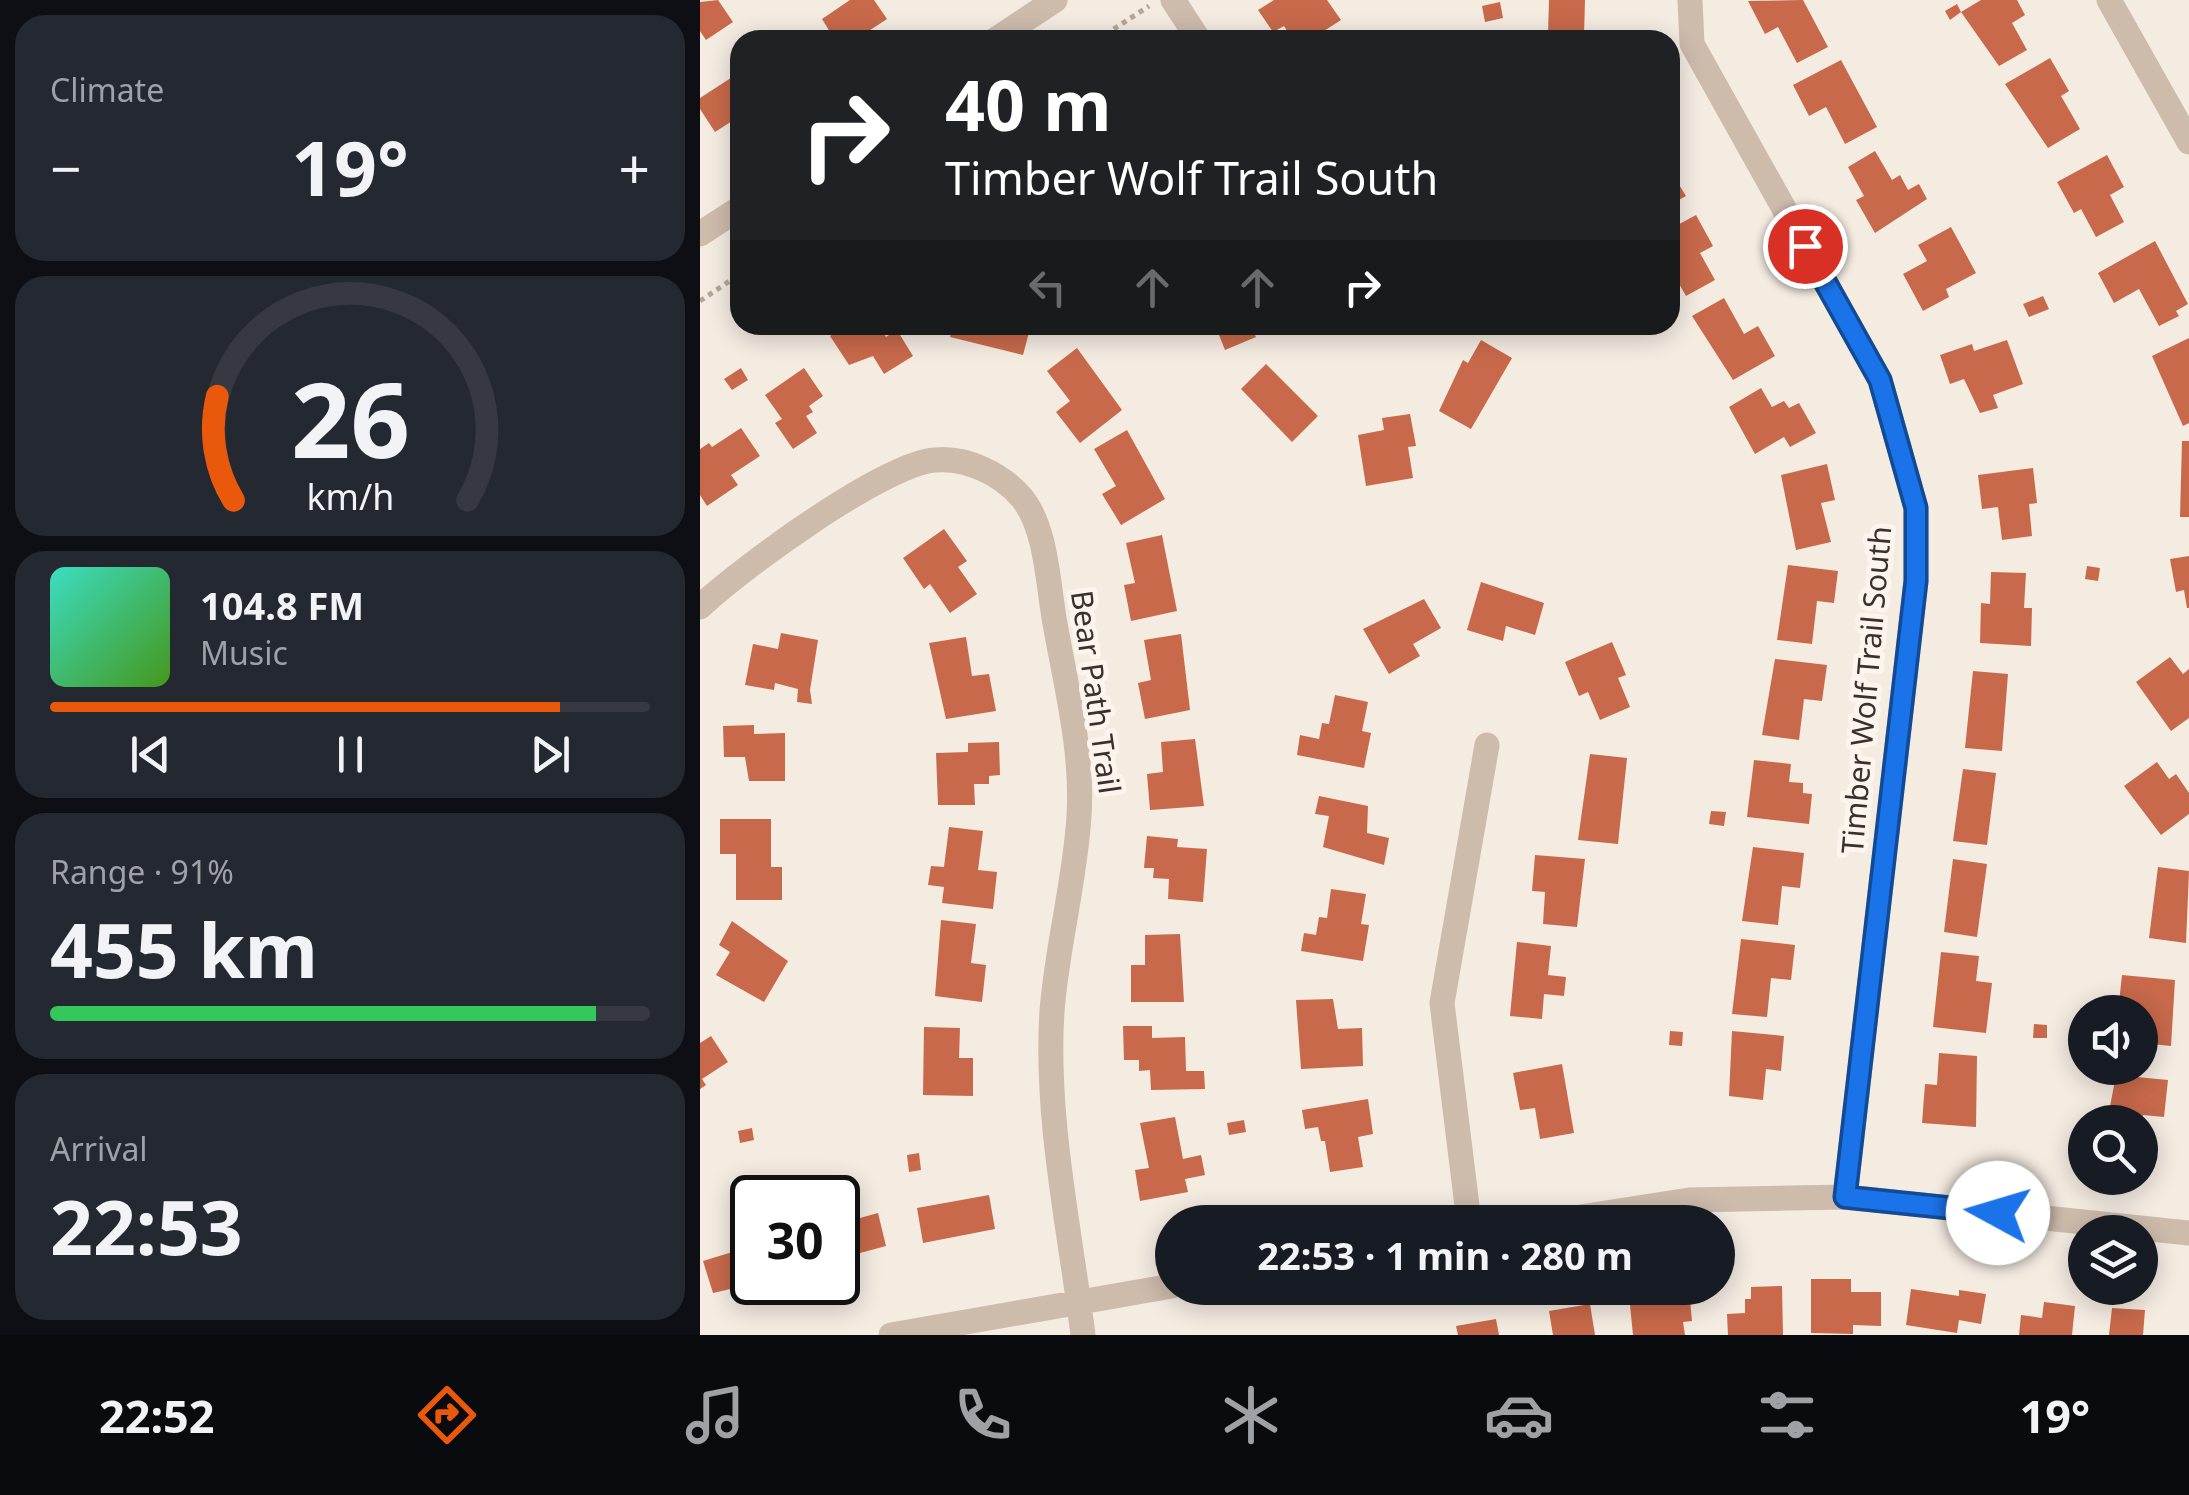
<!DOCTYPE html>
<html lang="en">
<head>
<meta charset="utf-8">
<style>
  :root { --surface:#171b24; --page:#242831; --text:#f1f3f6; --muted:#9ea1a6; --line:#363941; --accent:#ea580c }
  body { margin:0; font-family:"Noto Sans",sans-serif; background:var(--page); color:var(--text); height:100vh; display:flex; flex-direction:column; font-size:38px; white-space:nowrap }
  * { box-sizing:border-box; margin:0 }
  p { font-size:32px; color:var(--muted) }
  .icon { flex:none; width:55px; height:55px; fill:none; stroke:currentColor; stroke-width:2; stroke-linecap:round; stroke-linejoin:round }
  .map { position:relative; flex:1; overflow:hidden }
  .side { display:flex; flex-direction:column; gap:15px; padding:15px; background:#0d0f14; width:700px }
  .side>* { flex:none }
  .banner { position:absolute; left:30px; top:30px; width:950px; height:305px; border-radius:30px; box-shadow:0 5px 25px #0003; background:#202124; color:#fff; overflow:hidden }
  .controls { position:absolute; left:1368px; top:995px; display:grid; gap:20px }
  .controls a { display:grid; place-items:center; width:90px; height:90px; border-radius:50%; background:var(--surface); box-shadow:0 5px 25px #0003; font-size:50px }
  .speed { position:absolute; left:30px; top:1175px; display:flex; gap:20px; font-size:50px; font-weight:700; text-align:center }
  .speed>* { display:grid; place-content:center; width:130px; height:130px; border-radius:50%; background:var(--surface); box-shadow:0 5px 25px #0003; line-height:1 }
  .speed .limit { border:5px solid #111; border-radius:15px; background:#fff; color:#111 }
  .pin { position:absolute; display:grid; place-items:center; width:85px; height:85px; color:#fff; margin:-42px; border:5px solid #fff; border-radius:50%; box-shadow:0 2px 10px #0007 }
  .me { position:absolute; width:110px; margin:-55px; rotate:276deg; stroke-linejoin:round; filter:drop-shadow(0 0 8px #0008) }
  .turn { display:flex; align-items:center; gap:35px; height:210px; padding:0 50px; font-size:45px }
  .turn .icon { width:130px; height:130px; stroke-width:2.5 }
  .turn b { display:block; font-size:70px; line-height:85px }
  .lanes { display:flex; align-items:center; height:95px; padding:0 50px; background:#0003; justify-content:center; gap:50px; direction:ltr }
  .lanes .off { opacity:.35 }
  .big { font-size:75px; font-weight:700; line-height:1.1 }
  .side .tile { flex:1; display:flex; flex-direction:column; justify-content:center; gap:15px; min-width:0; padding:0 35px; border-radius:30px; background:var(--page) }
  .side .dial { align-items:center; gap:0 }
  .dial svg { height:260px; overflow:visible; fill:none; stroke:var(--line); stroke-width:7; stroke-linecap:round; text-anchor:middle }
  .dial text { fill:var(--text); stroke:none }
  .song { display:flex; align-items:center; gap:30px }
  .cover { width:120px; height:120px; border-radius:15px; background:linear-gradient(135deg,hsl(170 70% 55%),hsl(100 70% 35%)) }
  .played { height:10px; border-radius:5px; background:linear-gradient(90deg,var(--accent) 85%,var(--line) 85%) }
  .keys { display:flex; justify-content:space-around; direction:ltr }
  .heat { display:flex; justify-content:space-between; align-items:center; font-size:55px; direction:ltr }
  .charge { height:15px; border-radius:8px; background:linear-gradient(90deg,#34c759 91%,var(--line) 0) }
  .trip { position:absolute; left:455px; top:1205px; width:580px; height:100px; border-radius:50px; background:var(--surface); box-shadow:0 5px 25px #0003; font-weight:700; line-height:100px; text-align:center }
  .tab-bar { display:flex; height:160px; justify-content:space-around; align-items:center; background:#090b0e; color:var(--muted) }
  .tab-bar .icon { width:70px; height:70px }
  .tab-bar .current { color:var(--accent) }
  .tab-bar b { font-size:45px; color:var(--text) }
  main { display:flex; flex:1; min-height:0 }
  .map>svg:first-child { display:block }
  .building { fill:#c8694b }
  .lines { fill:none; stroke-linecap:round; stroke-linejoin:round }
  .path { stroke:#b9a596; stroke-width:5; stroke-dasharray:5 5; stroke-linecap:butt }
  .minor { stroke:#cdbbac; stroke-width:25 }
  .route-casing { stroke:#114b97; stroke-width:25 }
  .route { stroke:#1a73e8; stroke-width:18 }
  .labels { text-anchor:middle; stroke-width:10; stroke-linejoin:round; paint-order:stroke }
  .street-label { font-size:30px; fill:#3b302b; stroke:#fbf5ee }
</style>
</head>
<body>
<main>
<section class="side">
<div class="tile"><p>Climate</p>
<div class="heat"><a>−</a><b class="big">19°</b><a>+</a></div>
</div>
<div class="tile dial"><svg viewBox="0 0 100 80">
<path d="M14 69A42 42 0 1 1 86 69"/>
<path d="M14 69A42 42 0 0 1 9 37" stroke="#ea580c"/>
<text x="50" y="56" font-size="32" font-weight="700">26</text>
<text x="50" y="72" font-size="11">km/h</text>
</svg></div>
<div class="tile">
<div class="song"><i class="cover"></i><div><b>104.8 FM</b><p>Music</p></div></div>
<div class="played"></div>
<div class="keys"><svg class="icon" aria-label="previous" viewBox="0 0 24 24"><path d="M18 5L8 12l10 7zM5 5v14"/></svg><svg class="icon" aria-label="pause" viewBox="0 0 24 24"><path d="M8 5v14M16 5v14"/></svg><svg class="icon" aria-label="next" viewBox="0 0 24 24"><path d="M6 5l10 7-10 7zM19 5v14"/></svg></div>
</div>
<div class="tile"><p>Range · 91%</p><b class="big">455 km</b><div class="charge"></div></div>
<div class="tile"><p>Arrival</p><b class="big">22:53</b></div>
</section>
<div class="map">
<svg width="1489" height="1335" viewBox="0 0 1489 1335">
  <rect width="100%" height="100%" fill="#f4ebe1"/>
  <!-- building -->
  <path class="building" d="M18 0 33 22 6 40 0 31V2Z
    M150 0H174L187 19 155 40H135L122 19Z
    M574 0H627L641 20 610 40H593L584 26 573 32 558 10Z
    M849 0H885L884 35 848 34Z
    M1103 0 1128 47 1097 63 1078 27 1065 34 1048 1Z
    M1281 0H1317L1325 15 1312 23 1327 50 1299 66 1261 12 1250 20 1245 11 1257 4 1261 12Z
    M800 2 803 18 785 22 782 6Z
    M1350 58 1369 91 1361 96 1380 129 1348 148 1305 84Z
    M1141 60 1177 127 1145 144 1126 107 1109 116 1093 85Z
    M40 72V116L15 132 0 109V98Z
    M1175 151 1192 180 1200 175 1208 190 1219 184 1227 199 1175 233 1156 200 1164 196 1148 167Z
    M1407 155 1424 187 1410 195 1424 222 1396 237 1381 209 1374 213 1357 182Z
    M970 170 986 196 970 205Z
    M996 215 1013 246 1000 253 1015 280 986 296 970 268V229Z
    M1251 227 1276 273 1246 289 1249 297 1223 311 1203 274 1227 261 1218 245Z
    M1455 241 1488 304 1476 311 1479 316 1459 326 1439 289 1414 303 1398 273Z
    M1343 296 1349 309 1329 317 1323 304Z
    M1024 298 1044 334 1058 326 1075 356 1033 380 992 316Z
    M147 325H188L182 329 186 337 197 330 213 356 184 374 173 356 149 365 130 336Z
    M253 325H331L323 355 250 337Z
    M515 325H551L556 337 525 350Z
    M1489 338V423L1483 426 1452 356Z
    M781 340 812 358 771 429 739 411 763 360 768 363Z
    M1307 340 1323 384 1293 395 1298 408 1280 413 1264 379 1250 384 1240 355 1272 344 1274 351Z
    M377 348 422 410 380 443 356 412 370 401 347 371Z
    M566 364 618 416 592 442 541 389Z
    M41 368 48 380 32 390 24 379Z
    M104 368 123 396 109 406 113 412 106 416 117 433 93 449 75 423 82 419 65 395Z
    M1061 388 1072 407 1084 401 1089 408 1099 403 1116 433 1090 447 1084 437 1055 454 1029 407Z
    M710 414 716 446 708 447 713 478 666 486 658 435 684 430 682 418Z
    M41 428 60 456 31 475 38 485 7 506 0 495V449L9 443 12 447Z
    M427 430 465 499 421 525 402 494 416 486 394 449Z
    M1482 441H1489V517H1480Z
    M1127 464 1135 500 1121 503 1131 542 1096 550 1081 475Z
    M1333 468 1337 503 1329 504 1332 536 1302 540 1298 507 1282 509 1278 475Z
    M244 529 267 561 258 567 277 594 250 613 230 584 224 589 203 558Z
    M462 535 477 611 431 621 424 585 435 583 426 543Z
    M1489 556V608H1487L1484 590 1476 592 1470 559Z
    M1088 565 1138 571 1134 603 1117 601 1112 644 1077 640Z
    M1387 566 1400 568 1398 581 1385 579Z
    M1291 572 1326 573 1324 608H1332L1331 646 1280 643 1281 603 1290 604Z
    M781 582 844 603 835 635 806 626 803 641 767 630Z
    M724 599 741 628 713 644 720 656 689 674 663 629Z
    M81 633 118 640 110 690 112 704 97 702 98 689 75 683 74 690 45 685 53 644 78 649Z
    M481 634 490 710 445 719 438 683 451 680 444 640Z
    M266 637 272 676 289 674 296 711 246 719 229 643Z
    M912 642 926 675 918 678 930 707 900 720 888 692 879 696 865 662Z
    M1470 657 1483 674 1489 669V718L1471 731 1436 682Z
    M1075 659 1127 665 1122 701 1104 699 1099 740 1062 735Z
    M1273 671 1308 674 1302 751 1265 748Z
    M635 695 668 702 662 731 671 733 664 768 597 755 600 735 619 739 622 723 629 724Z
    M54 725V734L85 733V781H49L45 757H24L23 726Z
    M495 739 504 806 450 810 447 774 463 772 461 742Z
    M299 742 300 775 289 776V784H274L275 805H238L236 753 268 752V743Z
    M890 754 927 758 918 844 878 840Z
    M1054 760 1091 764 1089 782 1103 783V793L1112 794 1109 824 1047 817Z
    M1457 762 1469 779 1476 774 1489 793V814L1461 835 1424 786Z
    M1263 769 1296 773 1287 845 1253 841Z
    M619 796 668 806 667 833 689 838 684 865 623 847 629 816 615 814Z
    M1011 811 1026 812 1024 826 1009 824Z
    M20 819H71V867H82V900H36V854H20Z
    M249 827 283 831 278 870 297 872 293 909 242 903 244 887 228 885 231 866 244 867Z
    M447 836 478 839 477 847 507 849 503 902 468 899 469 879 453 878 454 868H444Z
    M1053 847 1104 853 1100 888 1082 886 1078 925 1042 921Z
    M835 855 885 859 877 927 843 924 845 892 832 891Z
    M1253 859 1287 864 1277 937 1244 932Z
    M1458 867 1489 871 1486 943 1449 938Z
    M631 889 666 894 661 924 669 925 663 961 601 951 604 933 616 935 619 917 627 918Z
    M241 920 276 924 271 963 286 965 282 1002 235 996Z
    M32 921 88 961 64 1002 16 975 30 952 19 945Z
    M480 934 484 1002H431V965H445V935Z
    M1041 939 1095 945 1091 980 1071 978 1067 1017 1032 1014Z
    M817 942 851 946 848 975 866 977 864 996 844 994 842 1019 810 1016Z
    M1241 952 1279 956 1276 981 1292 983 1286 1033 1233 1027Z
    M1422 975 1475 980 1471 1046 1440 1043V1012H1418Z
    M633 999 638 1029 662 1028 663 1066 601 1069 596 1000Z
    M1334 1024 1347 1025V1038H1333Z
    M423 1026H452V1038L485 1037 486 1071H504L505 1089 451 1090 450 1070 439 1071V1060H424Z
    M224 1027 260 1028 259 1058H273V1096L223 1095Z
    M970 1031 983 1032 982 1046 969 1045Z
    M1032 1031 1084 1036 1081 1071 1066 1069 1063 1100 1029 1096Z
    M11 1036 28 1062 2 1079 6 1085 0 1089V1043Z
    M1239 1053 1277 1056 1276 1127 1222 1123 1225 1084 1237 1085Z
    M862 1064 874 1133 840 1139 835 1108 820 1110 813 1073Z
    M1416 1075 1468 1080 1464 1117 1443 1115 1442 1122H1407Z
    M668 1099 673 1134 658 1137 663 1167 630 1172 625 1141H621L618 1127 605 1129 602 1110Z
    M475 1117 483 1159 501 1155 505 1175 485 1179 488 1192 440 1201 435 1170 449 1168 440 1123Z
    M544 1120 546 1132 529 1135 527 1123Z
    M52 1128 54 1140 40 1143 38 1131Z
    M219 1153 221 1170 209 1172 207 1155Z
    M289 1195 295 1229 223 1243 217 1208Z
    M178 1213 186 1246 138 1259V1224Z
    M52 1246V1284L13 1293 3 1261Z
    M1111 1279H1151V1292H1181V1326L1153 1325V1334L1111 1333Z
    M1082 1286 1083 1335H1028L1027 1314 1045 1313V1299H1051V1287Z
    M989 1289 992 1321 983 1322 985 1335H933L930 1305 955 1302 954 1293Z
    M1211 1289 1259 1296V1290L1286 1294 1281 1324 1259 1320 1257 1333 1206 1325Z
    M1344 1302 1375 1306 1372 1335H1319L1321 1315 1342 1318Z
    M890 1304 895 1335H853L849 1311Z
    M1412 1308 1445 1310 1443 1335H1409Z
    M796 1319 799 1335H758L756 1326Z"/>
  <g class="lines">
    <!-- path -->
    <path class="path" d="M397 40 449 6
      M0 301 40 274"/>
    <!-- minor -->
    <path class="minor" d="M473 0 499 40
      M990 0 992 44 1180 380 1216 508V581L1145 1197
      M1409 0 1489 142
      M295 40 355 0
      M0 234 40 208
      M0 607C40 569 183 464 235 460 266 457 302 474 322 498 348 530 348 590 356 629 367 690 383 754 379 816 375 882 357 946 352 1011 345 1118 370 1230 383 1335
      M769 1222 742 1003 787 745
      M848 1222 989 1200 1145 1197 1489 1233
      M191 1335 472 1286"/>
  </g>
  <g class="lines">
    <defs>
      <path id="route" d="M1105 246 1180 380 1216 508V581L1145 1197 1298 1213"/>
    </defs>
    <!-- route casing -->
    <use href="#route" class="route-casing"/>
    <!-- route -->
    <use href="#route" class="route"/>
  </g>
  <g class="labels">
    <!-- street labels -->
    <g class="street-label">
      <text transform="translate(1167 690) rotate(-85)" y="10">Timber Wolf Trail South</text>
      <text transform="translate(395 692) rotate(82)" y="10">Bear Path Trail</text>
    </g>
  </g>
</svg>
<div class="controls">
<a><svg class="icon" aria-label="sound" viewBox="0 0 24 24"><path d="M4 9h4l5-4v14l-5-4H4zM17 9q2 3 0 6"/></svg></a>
<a><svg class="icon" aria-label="search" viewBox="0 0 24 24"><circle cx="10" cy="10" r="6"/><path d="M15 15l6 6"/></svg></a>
<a><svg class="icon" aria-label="layers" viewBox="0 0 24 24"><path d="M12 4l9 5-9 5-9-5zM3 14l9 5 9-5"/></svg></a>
</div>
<div class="speed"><div class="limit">30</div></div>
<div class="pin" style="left:1105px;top:246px;background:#d93025"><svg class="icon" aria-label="arrive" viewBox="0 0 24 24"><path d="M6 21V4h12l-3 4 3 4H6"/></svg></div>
<svg class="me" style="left:1298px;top:1213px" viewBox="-20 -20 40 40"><circle r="19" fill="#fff"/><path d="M0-13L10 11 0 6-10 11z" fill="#1a73e8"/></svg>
<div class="trip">22:53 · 1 min · 280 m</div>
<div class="banner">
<div class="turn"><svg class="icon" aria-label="right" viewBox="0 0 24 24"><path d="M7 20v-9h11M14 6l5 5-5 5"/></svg><div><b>40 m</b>Timber Wolf Trail South</div></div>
<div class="lanes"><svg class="icon off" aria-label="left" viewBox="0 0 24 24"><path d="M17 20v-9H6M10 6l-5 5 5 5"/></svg><svg class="icon off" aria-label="ahead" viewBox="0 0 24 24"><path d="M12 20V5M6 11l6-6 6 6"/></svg><svg class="icon off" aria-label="ahead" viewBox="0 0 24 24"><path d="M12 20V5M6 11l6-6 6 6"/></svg><svg class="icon" aria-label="right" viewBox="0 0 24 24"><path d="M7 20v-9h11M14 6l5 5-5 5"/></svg></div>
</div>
</div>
</main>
<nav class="tab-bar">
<b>22:52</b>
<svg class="icon current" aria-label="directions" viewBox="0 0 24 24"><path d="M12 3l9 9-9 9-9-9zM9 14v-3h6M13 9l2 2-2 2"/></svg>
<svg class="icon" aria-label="music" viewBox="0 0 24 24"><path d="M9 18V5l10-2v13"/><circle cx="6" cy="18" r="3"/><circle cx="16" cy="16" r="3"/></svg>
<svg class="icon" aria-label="phone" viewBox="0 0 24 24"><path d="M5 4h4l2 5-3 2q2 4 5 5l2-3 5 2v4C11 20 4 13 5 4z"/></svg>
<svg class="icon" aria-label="climate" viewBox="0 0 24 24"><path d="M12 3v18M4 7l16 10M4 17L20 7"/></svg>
<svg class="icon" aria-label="car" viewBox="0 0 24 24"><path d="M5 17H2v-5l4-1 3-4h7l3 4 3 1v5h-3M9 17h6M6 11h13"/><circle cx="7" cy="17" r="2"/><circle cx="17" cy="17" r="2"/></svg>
<svg class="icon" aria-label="filters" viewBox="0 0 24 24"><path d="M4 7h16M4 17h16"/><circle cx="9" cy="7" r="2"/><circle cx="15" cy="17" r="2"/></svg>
<b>19°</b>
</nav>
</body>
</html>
